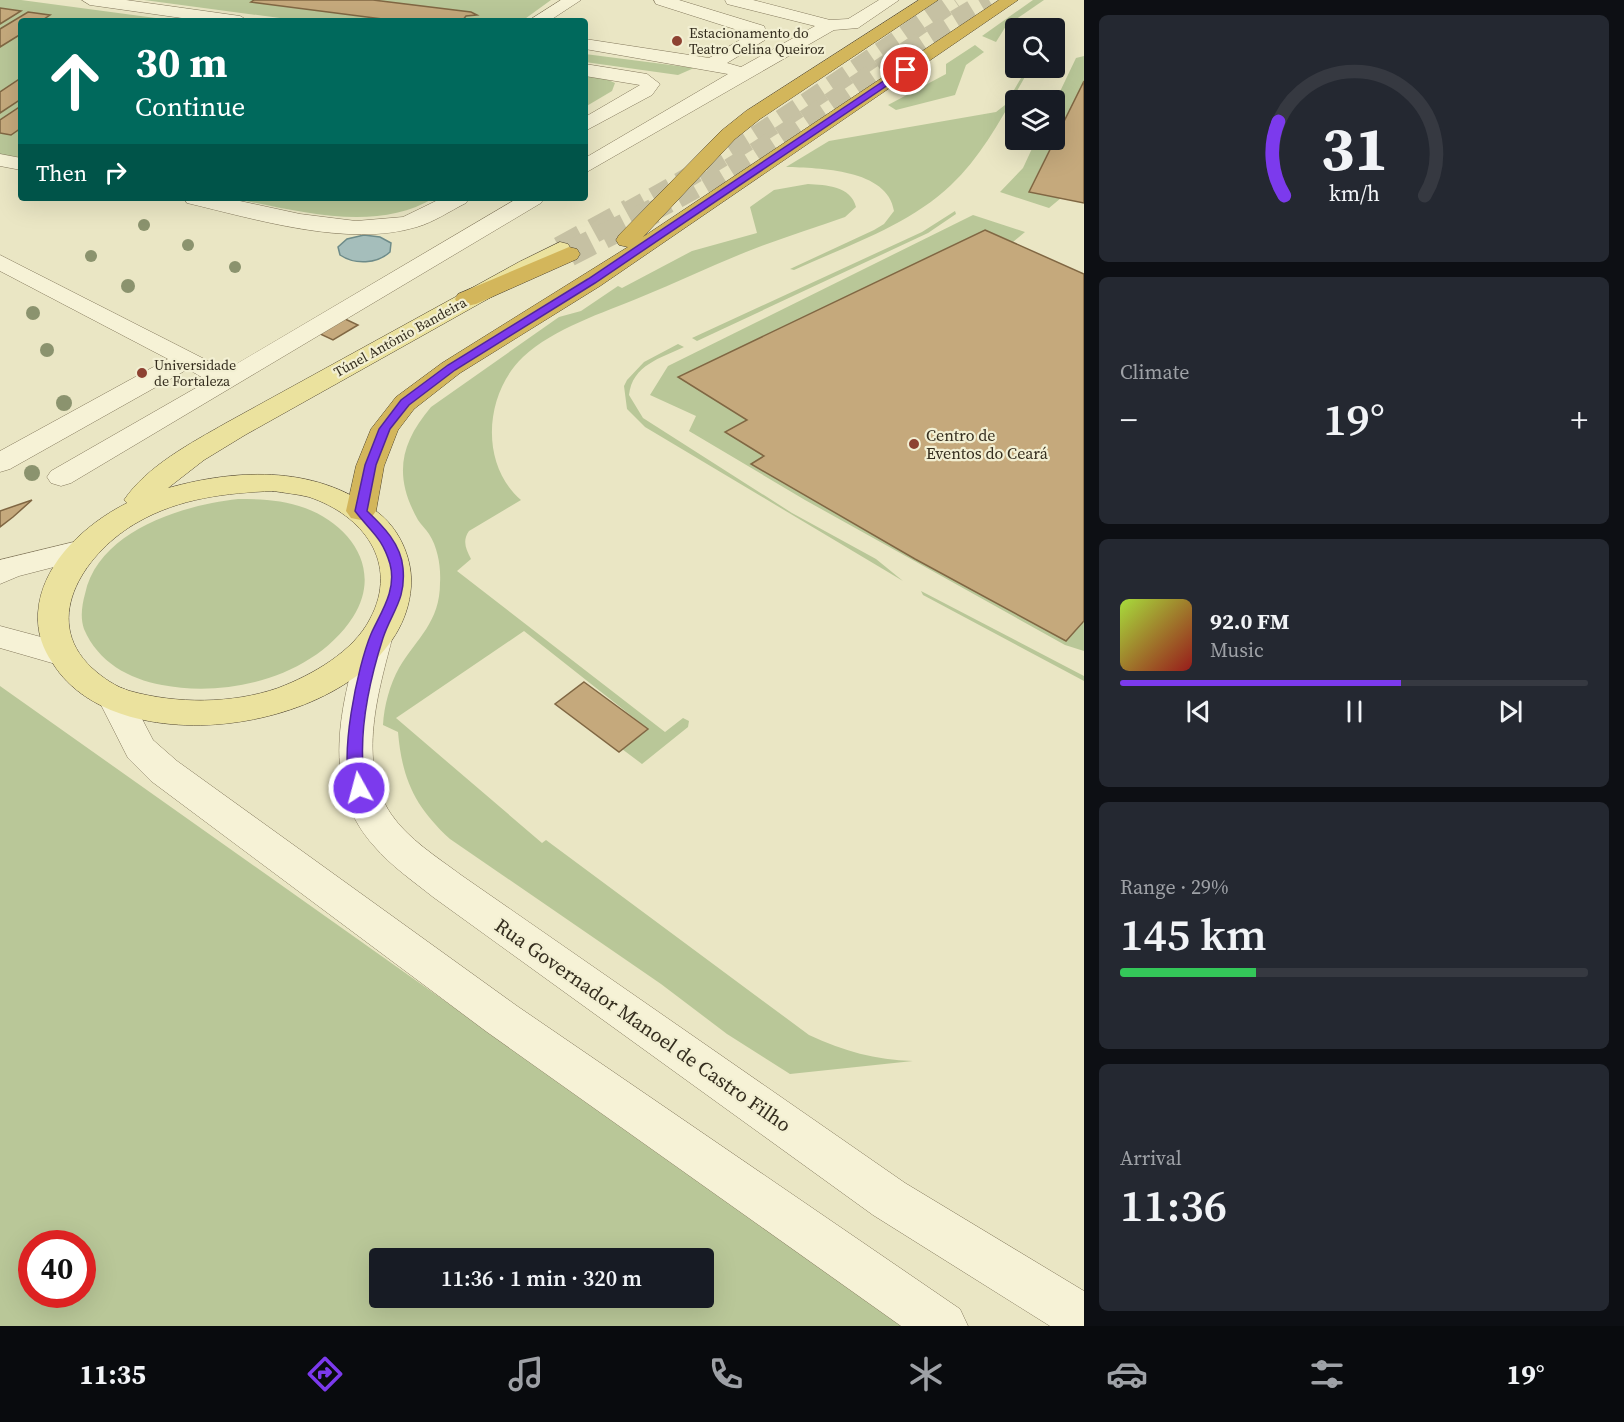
<!DOCTYPE html>
<html lang="en">
<head>
<meta charset="utf-8">
<style>
  :root { --surface:#171b24; --page:#242831; --text:#f1f3f6; --muted:#9ea1a6; --line:#363941; --accent:#7c3aed }
  body { margin:0; font-family:"Source Serif 4",serif; background:var(--page); color:var(--text); height:100vh; display:flex; flex-direction:column; font-size:22px; white-space:nowrap }
  * { box-sizing:border-box; margin:0 }
  p { font-size:20px; color:var(--muted) }
  .icon { flex:none; width:33px; height:33px; fill:none; stroke:currentColor; stroke-width:2; stroke-linecap:round; stroke-linejoin:round }
  .map { position:relative; flex:1; overflow:hidden }
  .sheet { display:flex; flex-direction:column; gap:15px; padding:15px; background:#0d0f14; width:540px }
  .sheet>* { flex:none }
  .guide { position:absolute; left:18px; top:18px; width:570px; height:183px; border-radius:6px; box-shadow:0 6px 24px #0002; background:#00695c; color:#fff; overflow:hidden }
  .buttons { position:absolute; left:1005px; top:18px; display:grid; gap:12px }
  .buttons a { display:grid; place-items:center; width:60px; height:60px; border-radius:6px; background:var(--surface); box-shadow:0 6px 24px #0002; font-size:30px }
  .speed { position:absolute; left:18px; top:1230px; display:flex; gap:12px; font-size:30px; font-weight:700; text-align:center }
  .speed>* { display:grid; place-content:center; width:78px; height:78px; border-radius:50%; background:var(--surface); box-shadow:0 6px 24px #0002; line-height:1 }
  .speed .limit { border:9px solid #d22; background:#fff; color:#111 }
  .pin { position:absolute; display:grid; place-items:center; width:51px; height:51px; color:#fff; margin:-26px; border:3px solid #fff; border-radius:50%; box-shadow:0 2px 6px #0007 }
  .me { position:absolute; width:66px; margin:-33px; rotate:353deg; stroke-linejoin:round; filter:drop-shadow(0 0 4px #0008) }
  .turn { display:flex; align-items:center; gap:21px; height:126px; padding:0 18px; font-size:27px }
  .turn .icon { width:78px; height:78px; stroke-width:2.5 }
  .turn b { display:block; font-size:42px; line-height:51px }
  .then { display:flex; align-items:center; height:57px; padding:0 18px; background:#0003; gap:12px; font-size:22px }
  .big { font-size:45px; font-weight:600; line-height:1.1 }
  .sheet .tile { flex:1; display:flex; flex-direction:column; justify-content:center; gap:9px; min-width:0; padding:0 21px; border-radius:9px; background:var(--page) }
  .sheet .dial { align-items:center; gap:0 }
  .dial svg { height:156px; overflow:visible; fill:none; stroke:var(--line); stroke-width:7; stroke-linecap:round; text-anchor:middle }
  .dial text { fill:var(--text); stroke:none }
  .song { display:flex; align-items:center; gap:18px }
  .cover { width:72px; height:72px; border-radius:9px; background:linear-gradient(135deg,hsl(80 70% 55%),hsl(0 70% 35%)) }
  .played { height:6px; border-radius:3px; background:linear-gradient(90deg,var(--accent) 60%,var(--line) 60%) }
  .keys { display:flex; justify-content:space-around; direction:ltr }
  .heat { display:flex; justify-content:space-between; align-items:center; font-size:33px; direction:ltr }
  .charge { height:9px; border-radius:4px; background:linear-gradient(90deg,#34c759 29%,var(--line) 0) }
  .trip { position:absolute; left:369px; top:1248px; width:345px; height:60px; border-radius:6px; background:var(--surface); box-shadow:0 6px 24px #0002; font-weight:600; line-height:60px; text-align:center }
  .menu { display:flex; height:96px; justify-content:space-around; align-items:center; background:#090b0e; color:var(--muted) }
  .menu .icon { width:42px; height:42px }
  .menu .active { color:var(--accent) }
  .menu b { font-size:27px; color:var(--text) }
  main { display:flex; flex:1; min-height:0 }
  .map>svg:first-child { display:block }
  .green { fill:#b9c798; fill-rule:evenodd }
  .water { fill:#a5bebb; stroke:#6d8b89; stroke-width:1.5 }
  .building { fill:#c5a97c; stroke:#806743; stroke-width:1.5 }
  .lines { fill:none; stroke-linecap:round; stroke-linejoin:round }
  .major-tunnel-far1 { stroke:#c6c1a3; stroke-width:20; stroke-dasharray:20 10; stroke-linecap:butt }
  .major-tunnel { stroke:#c6c1a3; stroke-width:25; stroke-dasharray:25 13; stroke-linecap:butt }
  .highway-tunnel-far1 { stroke:#c6c1a3; stroke-width:20; stroke-dasharray:20 10; stroke-linecap:butt }
  .highway-tunnel { stroke:#c6c1a3; stroke-width:25; stroke-dasharray:25 13; stroke-linecap:butt }
  .minor-casing { stroke:#83785c; stroke-width:1 }
  .major-casing { stroke:#514630; stroke-width:1 }
  .highway-casing { stroke:#514630; stroke-width:1 }
  .minor { fill:#f6f2d6; fill-rule:evenodd }
  .major { fill:#ebe29e; fill-rule:evenodd }
  .highway { fill:#d3b65b; fill-rule:evenodd }
  .tree { fill:#8b936e }
  .route { fill:#7c3aed; stroke:#51269a; stroke-width:1.5 }
  .poi-dot { fill:#8d4231; stroke:#f2efd2; stroke-width:2 }
  .labels { text-anchor:middle; stroke-width:4.5; stroke-linejoin:round; paint-order:stroke }
  .far-poi-label { font-size:14px; fill:#342d1e; stroke:#f2efd2; text-anchor:start }
  .far-street-label { font-size:14px; fill:#342d1e; stroke:#f2efd2 }
  .poi-label { font-size:16px; fill:#342d1e; stroke:#f2efd2; text-anchor:start }
  .near-street-label { font-size:20px; fill:#342d1e; stroke:#f2efd2 }
</style>
</head>
<body>
<main>
<div class="map">
<svg width="1084" height="1326" viewBox="0 0 1084 1326">
  <rect width="100%" height="100%" fill="#eae6c4"/>
  <!-- green -->
  <path class="green" d="M0 0H21L178 21H21V160L0 156Z
    M144 0H551L522 21H302Z
    M1033 0H1044L1006 26 996 42 982 36Z
    M975 45 984 52 966 65 955 95 896 110 888 105 946 74V64Z
    M585 54 694 68 678 75 585 62Z
    M1084 56V81L1029 191 1061 198 1049 208 1000 192 1023 168 1036 140H1054L1055 102 1076 58Z
    M1027 68H1030C1007 108 985 153 951 185 908 226 846 246 794 270L790 269 874 230 884 224 894 211C888 169 819 168 786 167L829 141 996 112 1005 105Z
    M585 75 604 78 615 83 612 91 585 107Z
    M808 184C826 185 851 186 856 207L845 217C812 229 778 239 746 252 711 266 676 283 641 297 603 313 554 328 523 357 485 393 479 464 521 500L469 531C462 541 466 549 471 559L457 571 665 732 683 718 689 721 688 727 642 764 622 749 648 729 524 631 396 718 542 843 546 840 809 1035C844 1051 875 1060 913 1061L790 1074 727 1034 661 984 450 839C415 807 402 779 398 732L383 725C384 706 390 684 399 668 417 638 440 622 440 583 441 567 438 548 429 534 426 529 421 525 418 520 394 477 399 445 431 407L559 317 581 311 618 286 622 288 692 251 757 233 750 207 774 190Z
    M231 198H434C374 234 296 210 231 198Z
    M955 211 956 214 928 233 697 341 692 338 922 232Z
    M973 215 1025 232 1013 242 985 230 679 377 747 420 726 432 764 456 751 464 915 559 1066 640 1084 621V651L1065 645 805 500 689 431 696 416 650 395 668 366Z
    M678 344 684 347C661 358 632 365 629 395L643 418 792 513 876 559 903 581 645 427 627 409 624 386 627 380 644 362Z
    M238 499C260 499 284 500 305 508 351 525 383 570 353 617 314 677 228 698 162 685 129 679 98 662 84 629 80 618 82 605 85 594 98 531 183 505 238 499Z
    M921 591 1084 676V681L923 595Z
    M0 686 904 1326H0ZM32 1244H82V1294H32ZM380 1258H704V1298H380Z"/>
  <!-- water -->
  <path class="water" d="M364 235 380 237 391 243 390 252C377 264 355 265 340 255L338 247 347 239Z"/>
  <!-- building -->
  <path class="building" d="M254 0H373L471 12 477 15 466 16 462 21H398L251 2Z
    M0 8 21 11 0 24Z
    M28 12 50 15 41 21H21V34L0 47V29Z
    M21 78V99L0 113V92Z
    M1084 81V203L1029 192Z
    M21 106V128L11 135 0 133V120Z
    M985 230 1084 274V621L1066 641 915 559 751 464 764 456 725 432 747 420 678 377Z
    M343 318 358 325 333 340 318 333Z
    M32 500 13 517 0 527V511Z
    M584 682 648 729 619 752 555 704Z"/>
  <g class="lines">
    <!-- major-tunnel-far1 -->
    <path class="major-tunnel-far1" d="M627 212C742 150 848 75 955 0"/>
    <!-- major-tunnel -->
    <path class="major-tunnel" d="M560 249 630 211"/>
    <!-- highway-tunnel-far1 -->
    <path class="highway-tunnel-far1" d="M651 212C770 153 874 66 989 0"/>
    <!-- highway-tunnel -->
    <path class="highway-tunnel" d="M569 254 654 211"/>
    <defs>
      <path id="minor" d="M82 0H126L240 16 249 21H203L90 5Z
        M561 0H581L549 21H528Z
        M654 0H679L764 26 768 36 765 40 727 63 741 67 815 26 727 4 725 0H753L830 20 848 19 879 0H899L858 28 834 30 585 173V158L728 74 585 49V39L709 58 750 34 656 4Z
        M585 64 647 74 660 84 652 95 585 131V117L640 85 585 76Z
        M0 154 21 158V170L0 166Z
        M184 198H226L300 214 356 221 403 217 442 198H469L466 203C450 211 434 222 417 227 348 248 255 219 187 203Z
        M518 198H544L541 203 71 483 61 486 51 483 47 477 51 471 208 381 188 369 10 469 0 472V451L168 359 0 271V255L226 370Z
        M82 540 93 543 97 550 93 557 19 576 0 584V560Z
        M377 624 388 627 393 635C379 690 356 762 391 814 408 839 437 857 461 875L905 1183 1084 1291V1326H1050L873 1215 433 897C413 881 391 866 374 846 319 785 341 705 361 635L366 627Z
        M0 626 71 645 75 653 71 661 59 665 0 648Z
        M115 686 127 690 153 740 177 761 517 1006 960 1309 968 1326H901L487 1032 151 781 128 758 98 699 103 690Z"/>
      <path id="major" d="M560 242 568 244 571 249 568 254 245 435 204 460 168 488C240 468 320 465 381 515 401 532 413 561 411 587 401 725 121 777 52 662 42 647 37 632 38 613 41 564 85 524 127 503L124 500C147 466 191 443 226 423L519 262ZM273 491C285 493 297 494 309 497 363 515 400 563 370 619 353 652 312 675 278 688 232 704 177 704 130 691 116 687 103 678 92 668 38 618 88 550 138 522 180 498 226 493 273 491Z"/>
      <path id="highway" d="M919 0H938L760 119 735 139 643 237 999 0H1018L600 286 460 373 414 409 398 430 384 466 376 511 371 518 361 520 351 518 346 511 356 466 371 429 396 397 442 363 628 247 619 245 616 240 619 235 721 131 746 111Z
        M569 247 577 249 580 254 577 259 476 304 467 306 458 304 455 299 458 294Z"/>
    </defs>
    <!-- minor casing -->
    <use href="#minor" class="minor-casing"/>
    <!-- major casing -->
    <use href="#major" class="major-casing"/>
    <!-- highway casing -->
    <use href="#highway" class="highway-casing"/>
    <!-- minor -->
    <use href="#minor" class="minor"/>
    <!-- major -->
    <use href="#major" class="major"/>
    <!-- highway -->
    <use href="#highway" class="highway"/>
  </g>
  <!-- trees -->
  <g class="tree">
    <circle cx="144" cy="225" r="6"/>
    <circle cx="188" cy="245" r="6"/>
    <circle cx="91" cy="256" r="6"/>
    <circle cx="235" cy="267" r="6"/>
    <circle cx="128" cy="286" r="7"/>
    <circle cx="33" cy="313" r="7"/>
    <circle cx="47" cy="350" r="7"/>
    <circle cx="64" cy="403" r="8"/>
    <circle cx="32" cy="473" r="8"/>
  </g>
  <!-- route -->
  <path class="route" d="M903 68 910 70 595 283 455 370 409 405 390 429 376 465 367 511C383 526 401 544 403 568 406 600 392 611 383 638 368 685 356 739 366 788L359 793 353 792C337 761 358 665 371 634 381 612 397 590 390 564 382 537 371 532 355 511L365 465 379 429 401 400 448 365 588 279Z"/>
  <!-- markers -->
  <g class="poi-dot">
    <circle cx="677" cy="41" r="6"/>
    <circle cx="142" cy="373" r="6"/>
    <circle cx="914" cy="444" r="6"/>
  </g>
  <g class="labels">
    <!-- far-poi labels -->
    <g class="far-poi-label">
      <text x="689" y="38">Estacionamento do<tspan x="689" dy="16">Teatro Celina Queiroz</tspan></text>
      <text x="154" y="370">Universidade<tspan x="154" dy="16">de Fortaleza</tspan></text>
    </g>
    <!-- far-street labels -->
    <g class="far-street-label">
      <text transform="translate(400 337) rotate(-29)" y="5">Túnel Antônio Bandeira</text>
    </g>
    <!-- poi labels -->
    <g class="poi-label">
      <text x="926" y="441">Centro de<tspan x="926" dy="18">Eventos do Ceará</tspan></text>
    </g>
    <!-- near-street labels -->
    <g class="near-street-label">
      <text transform="translate(643 1025) rotate(35)" y="7">Rua Governador Manoel de Castro Filho</text>
    </g>
  </g>
</svg>
<div class="buttons">
<a><svg class="icon" aria-label="search" viewBox="0 0 24 24"><circle cx="10" cy="10" r="6"/><path d="M15 15l6 6"/></svg></a>
<a><svg class="icon" aria-label="layers" viewBox="0 0 24 24"><path d="M12 4l9 5-9 5-9-5zM3 14l9 5 9-5"/></svg></a>
</div>
<div class="speed"><div class="limit">40</div></div>
<div class="pin" style="left:906px;top:70px;background:#d93025"><svg class="icon" aria-label="arrive" viewBox="0 0 24 24"><path d="M6 21V4h12l-3 4 3 4H6"/></svg></div>
<svg class="me" style="left:359px;top:788px" viewBox="-20 -20 40 40"><circle r="17" fill="#7c3aed" stroke="#fff" stroke-width="3"/><path d="M0-11L8 9 0 5-8 9z" fill="#fff"/></svg>
<div class="trip">11:36 · 1 min · 320 m</div>
<div class="guide">
<div class="turn"><svg class="icon" aria-label="ahead" viewBox="0 0 24 24"><path d="M12 20V5M6 11l6-6 6 6"/></svg><div><b>30 m</b>Continue</div></div>
<div class="then">Then<svg class="icon" aria-label="right" viewBox="0 0 24 24"><path d="M7 20v-9h11M14 6l5 5-5 5"/></svg></div>
</div>
</div>
<section class="sheet">
<div class="tile dial"><svg viewBox="0 0 100 80">
<path d="M14 69A42 42 0 1 1 86 69"/>
<path d="M14 69A42 42 0 0 1 11 31" stroke="#7c3aed"/>
<text x="50" y="56" font-size="32" font-weight="700">31</text>
<text x="50" y="72" font-size="11">km/h</text>
</svg></div>
<div class="tile"><p>Climate</p>
<div class="heat"><a>−</a><b class="big">19°</b><a>+</a></div>
</div>
<div class="tile">
<div class="song"><i class="cover"></i><div><b>92.0 FM</b><p>Music</p></div></div>
<div class="played"></div>
<div class="keys"><svg class="icon" aria-label="previous" viewBox="0 0 24 24"><path d="M18 5L8 12l10 7zM5 5v14"/></svg><svg class="icon" aria-label="pause" viewBox="0 0 24 24"><path d="M8 5v14M16 5v14"/></svg><svg class="icon" aria-label="next" viewBox="0 0 24 24"><path d="M6 5l10 7-10 7zM19 5v14"/></svg></div>
</div>
<div class="tile"><p>Range · 29%</p><b class="big">145 km</b><div class="charge"></div></div>
<div class="tile"><p>Arrival</p><b class="big">11:36</b></div>
</section>
</main>
<nav class="menu">
<b>11:35</b>
<svg class="icon active" aria-label="directions" viewBox="0 0 24 24"><path d="M12 3l9 9-9 9-9-9zM9 14v-3h6M13 9l2 2-2 2"/></svg>
<svg class="icon" aria-label="music" viewBox="0 0 24 24"><path d="M9 18V5l10-2v13"/><circle cx="6" cy="18" r="3"/><circle cx="16" cy="16" r="3"/></svg>
<svg class="icon" aria-label="phone" viewBox="0 0 24 24"><path d="M5 4h4l2 5-3 2q2 4 5 5l2-3 5 2v4C11 20 4 13 5 4z"/></svg>
<svg class="icon" aria-label="climate" viewBox="0 0 24 24"><path d="M12 3v18M4 7l16 10M4 17L20 7"/></svg>
<svg class="icon" aria-label="car" viewBox="0 0 24 24"><path d="M5 17H2v-5l4-1 3-4h7l3 4 3 1v5h-3M9 17h6M6 11h13"/><circle cx="7" cy="17" r="2"/><circle cx="17" cy="17" r="2"/></svg>
<svg class="icon" aria-label="filters" viewBox="0 0 24 24"><path d="M4 7h16M4 17h16"/><circle cx="9" cy="7" r="2"/><circle cx="15" cy="17" r="2"/></svg>
<b>19°</b>
</nav>
</body>
</html>
